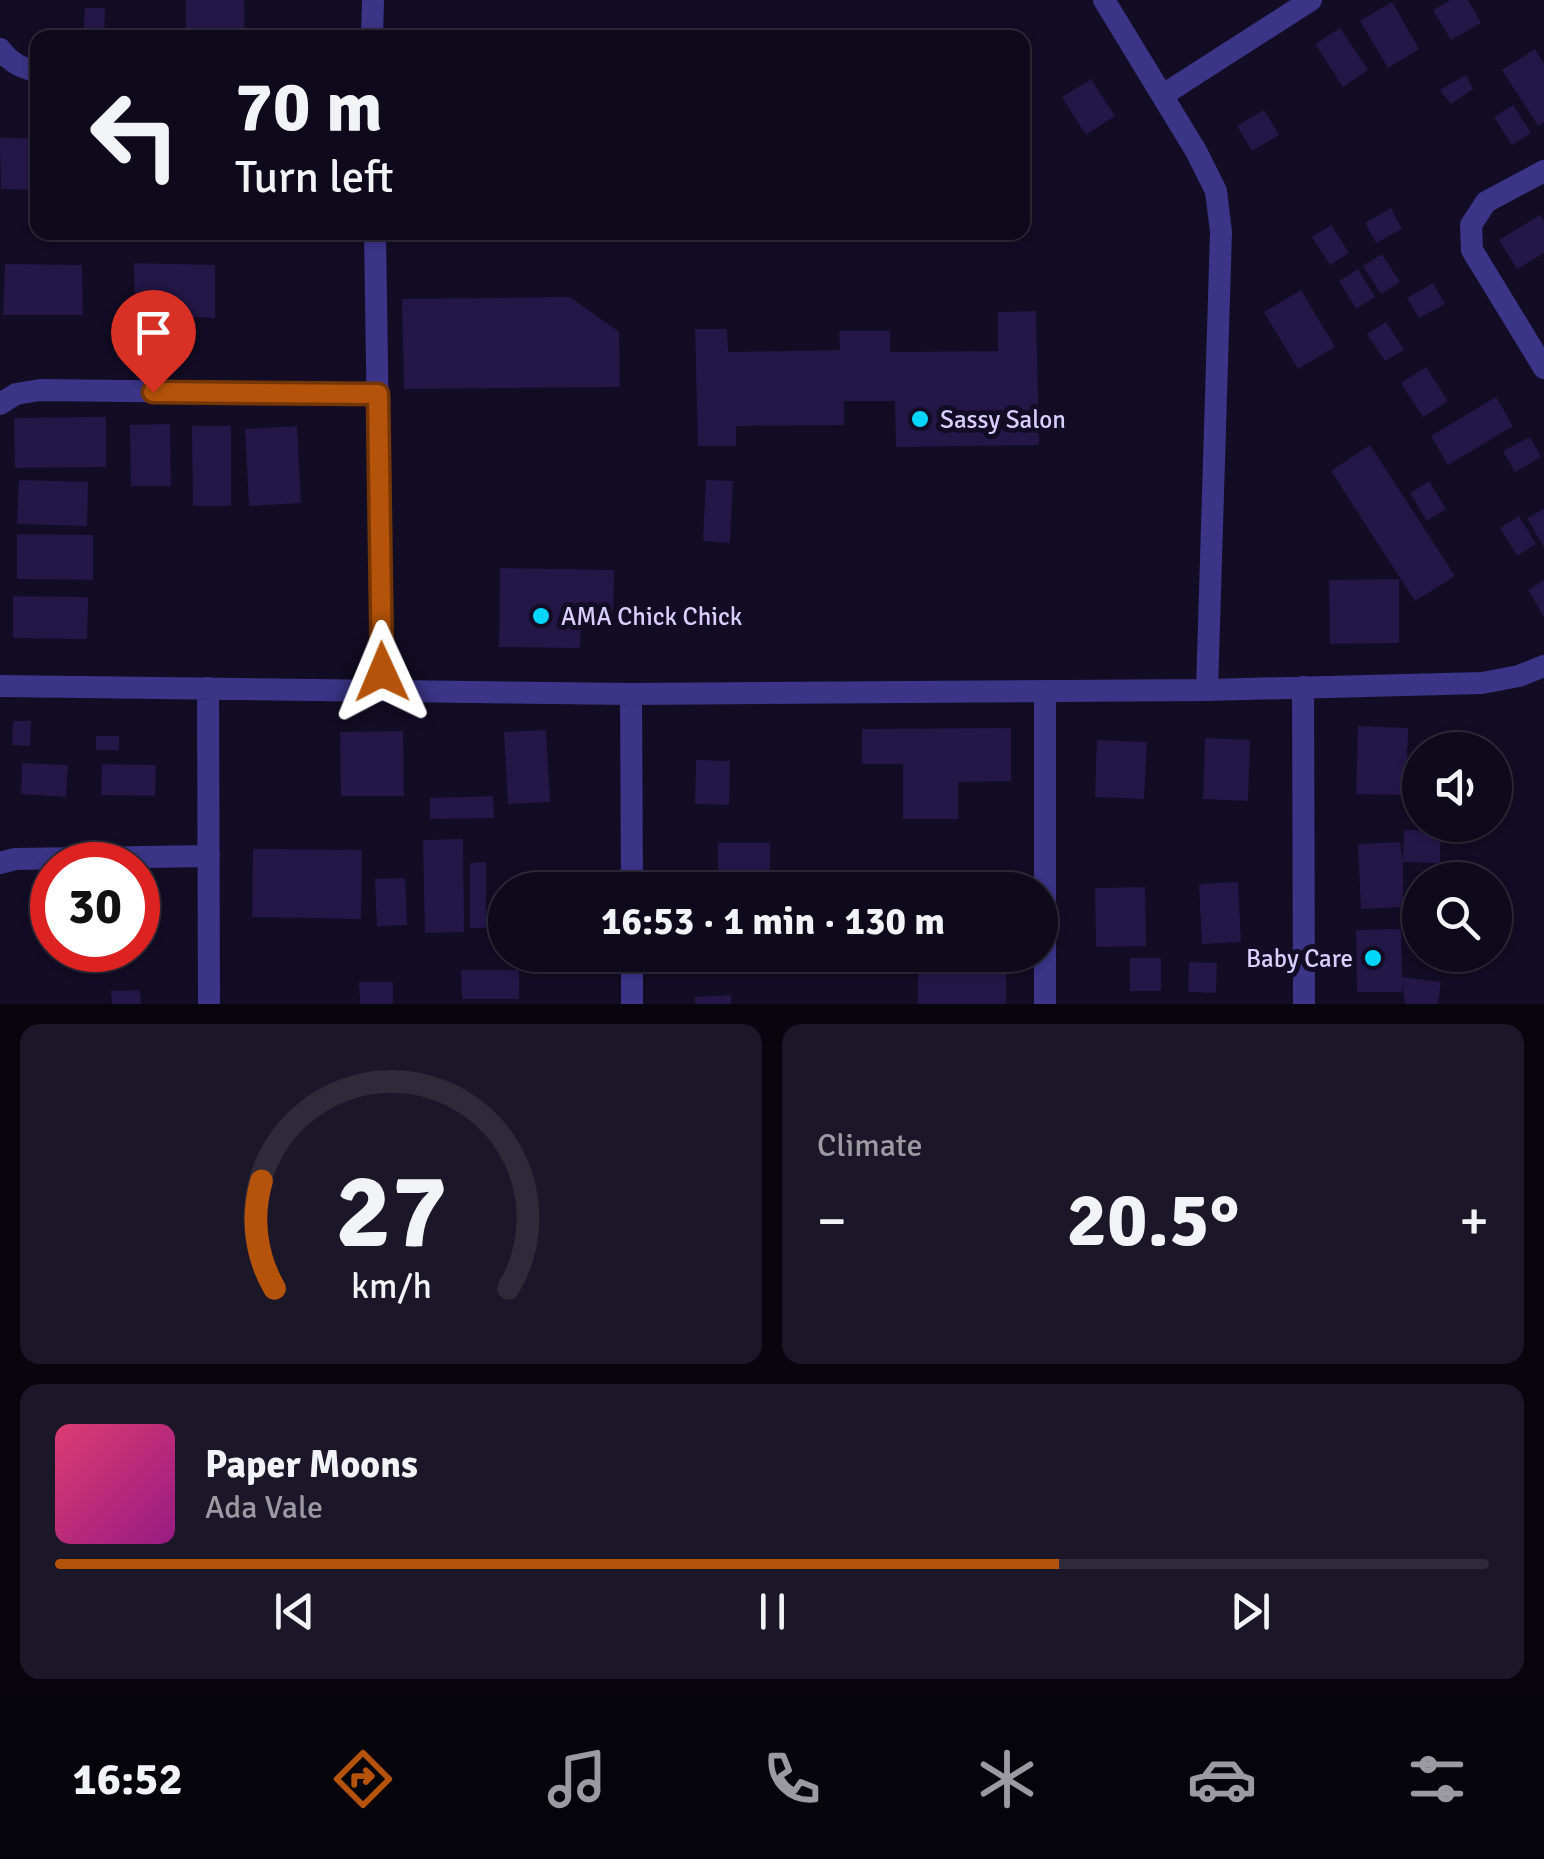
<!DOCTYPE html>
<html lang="en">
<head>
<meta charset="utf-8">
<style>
  :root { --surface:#0e091b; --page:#1c1728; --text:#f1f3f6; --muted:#9b9aa3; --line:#2e2a3a; --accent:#b45309 }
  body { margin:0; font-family:Signika,sans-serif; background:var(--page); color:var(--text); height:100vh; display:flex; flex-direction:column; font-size:38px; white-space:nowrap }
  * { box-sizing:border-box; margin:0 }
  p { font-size:32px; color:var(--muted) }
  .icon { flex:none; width:55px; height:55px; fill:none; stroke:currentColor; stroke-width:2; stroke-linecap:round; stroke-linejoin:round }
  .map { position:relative; height:1004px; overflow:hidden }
  .panel { display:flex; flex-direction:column; gap:20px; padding:20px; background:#08050f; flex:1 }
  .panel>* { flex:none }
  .top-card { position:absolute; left:30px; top:30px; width:1000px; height:210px; border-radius:20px; box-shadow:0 2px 8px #0004,0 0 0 2px var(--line); background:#0e091b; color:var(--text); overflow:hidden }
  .tools { position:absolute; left:1402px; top:732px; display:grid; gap:20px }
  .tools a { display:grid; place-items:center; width:110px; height:110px; border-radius:50%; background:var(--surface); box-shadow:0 2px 8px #0004,0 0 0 2px var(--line); font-size:50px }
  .speed { position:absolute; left:30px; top:842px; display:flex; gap:20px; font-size:50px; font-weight:700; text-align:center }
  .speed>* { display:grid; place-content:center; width:130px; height:130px; border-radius:50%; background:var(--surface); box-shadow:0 2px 8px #0004,0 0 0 2px var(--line); line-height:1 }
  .speed .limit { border:15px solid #d22; background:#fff; color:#111 }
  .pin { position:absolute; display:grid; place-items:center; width:85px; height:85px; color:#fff; margin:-102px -42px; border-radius:50% 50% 50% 0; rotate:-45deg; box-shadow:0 0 10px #0007 }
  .pin .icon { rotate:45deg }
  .me { position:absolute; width:110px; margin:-55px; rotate:359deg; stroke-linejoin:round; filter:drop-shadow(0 0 8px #0008) }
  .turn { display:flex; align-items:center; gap:35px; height:210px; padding:0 40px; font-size:45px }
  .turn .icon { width:130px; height:130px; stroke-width:2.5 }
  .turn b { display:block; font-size:70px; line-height:85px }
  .big { font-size:75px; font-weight:800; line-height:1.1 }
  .panel .tile { flex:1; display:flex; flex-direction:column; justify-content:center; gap:15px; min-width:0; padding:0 35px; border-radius:20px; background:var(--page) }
  .panel .dial { align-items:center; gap:0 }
  .dial svg { height:260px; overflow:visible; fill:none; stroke:var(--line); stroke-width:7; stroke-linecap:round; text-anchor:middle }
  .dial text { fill:var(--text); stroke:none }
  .song { display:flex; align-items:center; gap:30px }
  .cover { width:120px; height:120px; border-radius:15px; background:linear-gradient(135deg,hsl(340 70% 55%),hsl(310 70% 35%)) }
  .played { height:10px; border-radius:5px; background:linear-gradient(90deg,var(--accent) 70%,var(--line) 70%) }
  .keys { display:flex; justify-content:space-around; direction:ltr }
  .heat { display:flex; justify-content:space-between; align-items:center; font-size:55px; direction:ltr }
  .panel .tiles { flex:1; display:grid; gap:20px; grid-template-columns:1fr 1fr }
  .tile:last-child { grid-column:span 2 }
  .trip { position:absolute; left:488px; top:872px; width:570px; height:100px; border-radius:50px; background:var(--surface); box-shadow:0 2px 8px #0004,0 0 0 2px var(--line); font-weight:800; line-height:100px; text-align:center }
  .tabs { display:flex; height:160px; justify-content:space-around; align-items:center; background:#06040b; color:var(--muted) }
  .tabs .icon { width:70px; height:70px }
  .tabs .current { color:var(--accent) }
  .tabs b { font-size:45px; color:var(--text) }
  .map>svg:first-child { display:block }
  .building { fill:#231747 }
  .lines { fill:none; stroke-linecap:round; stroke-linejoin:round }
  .minor { stroke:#3b3487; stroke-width:22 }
  .route-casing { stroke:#753606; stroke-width:25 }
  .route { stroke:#b45309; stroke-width:18 }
  .poi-dot { fill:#00d5fb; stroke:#120c24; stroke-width:4 }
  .labels { text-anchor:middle; stroke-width:10; stroke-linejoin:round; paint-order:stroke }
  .poi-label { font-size:25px; fill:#d7d0ff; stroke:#120c24; text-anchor:start }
</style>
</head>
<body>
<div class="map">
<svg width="1544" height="1004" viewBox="0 0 1544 1004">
  <rect width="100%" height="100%" fill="#120c24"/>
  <!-- building -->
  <path class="building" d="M186 0H244L245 38H186Z
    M1450 0H1468L1481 23 1451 40 1433 10Z
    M1392 2 1419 49 1388 68 1360 21Z
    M85 8H105L104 38H83Z
    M1340 28 1368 70 1343 87 1315 44Z
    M1535 49 1544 64V122L1538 126 1502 70Z
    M1466 75 1473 89 1451 104 1440 90Z
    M1091 79 1115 116 1086 135 1062 97Z
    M1513 105 1531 133 1512 145 1494 117Z
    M1264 110 1279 135 1252 151 1237 126Z
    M0 138H38V190L1 189Z
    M1391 208 1402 229 1376 243 1365 223Z
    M1540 215 1544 221V253L1517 269 1499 240Z
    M1331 225 1349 253 1330 265 1312 237Z
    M1382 254 1400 282 1381 294 1363 266Z
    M134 263 215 265V318L135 314Z
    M5 264 82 265 83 315H3Z
    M1358 269 1375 297 1356 309 1339 281Z
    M1433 283 1445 304 1419 318 1407 298Z
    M1301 290 1335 347 1298 369 1264 312Z
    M570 297 619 332 620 387 404 389 402 299Z
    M1036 311 1039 445 896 447 895 401H844V425L736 426V446H698L695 329H727L728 352 840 350 839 331H890V352L998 351V312Z
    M1386 322 1404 350 1385 361 1367 334Z
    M1426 367 1448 401 1423 417 1401 383Z
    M1496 397 1513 426 1448 465 1431 436Z
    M106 417V467L15 468 14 418Z
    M170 424 171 486H131L130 425Z
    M192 426H231V506H193Z
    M297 426 301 503 249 506 245 429Z
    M1530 437 1541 457 1515 472 1503 451Z
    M1370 445 1455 576 1415 601 1331 471Z
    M19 480 88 482 87 526 17 524Z
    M706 480 733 481 730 543 703 541Z
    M1429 481 1446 509 1427 521 1410 493Z
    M1544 509V548L1527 518Z
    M1519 516 1536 544 1517 556 1500 528Z
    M17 534 93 535V580L17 579Z
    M500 568 614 570 613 620 581 619 580 648 499 647Z
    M1399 579V643L1330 644 1329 580Z
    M1544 580V617L1528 590Z
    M13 596 88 597 87 639 13 638Z
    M13 721H31L30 746 12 745Z
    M1358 726 1408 728 1406 795 1356 794Z
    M1011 728V781L958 782V819H903V764H862V729Z
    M546 730 550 802 508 804 504 732Z
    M403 731 404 796H341L340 732Z
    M96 736H119V750H96Z
    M1205 738 1250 740 1248 801 1203 799Z
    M1097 740 1147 742 1144 799 1095 797Z
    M696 760 730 761 729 805 695 804Z
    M22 763 68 765 66 797 21 794Z
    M102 764 156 765 155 796 101 795Z
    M1420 780V810L1408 811V781Z
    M493 796 494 818 430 819V798Z
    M1404 830 1441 831 1440 863 1403 862Z
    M463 839 464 932 425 933 423 840Z
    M1400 842 1403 862V907L1361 909 1358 844Z
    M718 843H770V890H718Z
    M253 849 362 850 361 919 252 917Z
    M486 862V928H470V863Z
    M405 878 407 925 377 926 375 879Z
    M1238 882 1241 942 1202 944 1199 884Z
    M31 885H52V930H32Z
    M1145 887 1146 946 1096 947 1095 888Z
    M138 904H143L145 952H138Z
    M1401 929 1402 977 1441 982 1438 1004H1405L1402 982V992H1357L1356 930Z
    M918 957 1006 958V1004H918Z
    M1130 958H1161V991H1130Z
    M1189 962 1217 963 1216 993 1188 992Z
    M461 970H519V999H462Z
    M359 982H393V1004H360Z
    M140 990 141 1004H112L111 991Z
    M731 995V1004H695V997Z"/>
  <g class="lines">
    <!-- minor -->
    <path class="minor" d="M1104 0 1196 151 1216 191 1221 232 1207 690
      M372 38 373 0
      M0 49C10 62 21 69 38 71
      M1163 95 1311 0
      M1544 171 1486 202 1471 225 1472 250 1544 368
      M375 232 382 691
      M0 404 16 394 40 390 377 394
      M0 686 631 694 1207 690 1482 683 1519 676 1544 666
      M1303 687 1304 1004
      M208 688 209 1004
      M631 694 632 890
      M0 863 15 859 209 856
      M632 955V1004
      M1045 1004V691"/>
  </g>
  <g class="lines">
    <defs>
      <path id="route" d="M153 392 378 394 382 672"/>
    </defs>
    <!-- route casing -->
    <use href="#route" class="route-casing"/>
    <!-- route -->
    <use href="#route" class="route"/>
  </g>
  <!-- markers -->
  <g class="poi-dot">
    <circle cx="920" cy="419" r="10"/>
    <circle cx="541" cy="616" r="10"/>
    <circle cx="1373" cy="958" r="10"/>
  </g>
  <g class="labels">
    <!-- poi labels -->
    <g class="poi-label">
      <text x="940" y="428">Sassy Salon</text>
      <text x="561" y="625">AMA Chick Chick</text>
      <text x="1353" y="967" text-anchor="end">Baby Care</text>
    </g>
  </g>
</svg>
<div class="tools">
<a><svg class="icon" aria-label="sound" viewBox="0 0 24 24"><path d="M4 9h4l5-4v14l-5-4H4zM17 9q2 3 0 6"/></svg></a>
<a><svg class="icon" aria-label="search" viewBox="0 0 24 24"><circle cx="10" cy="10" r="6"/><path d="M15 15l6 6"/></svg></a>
</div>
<div class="speed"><div class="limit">30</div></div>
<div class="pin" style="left:153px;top:392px;background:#d93025"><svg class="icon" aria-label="arrive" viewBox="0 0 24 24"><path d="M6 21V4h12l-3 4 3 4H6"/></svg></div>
<svg class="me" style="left:382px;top:672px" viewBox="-20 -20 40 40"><path d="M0-17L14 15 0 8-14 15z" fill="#b45309" stroke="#fff" stroke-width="4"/></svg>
<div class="trip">16:53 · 1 min · 130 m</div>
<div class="top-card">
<div class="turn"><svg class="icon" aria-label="left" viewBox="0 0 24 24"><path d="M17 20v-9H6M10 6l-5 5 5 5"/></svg><div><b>70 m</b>Turn left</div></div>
</div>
</div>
<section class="panel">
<div class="tiles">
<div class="tile dial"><svg viewBox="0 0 100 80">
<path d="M14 69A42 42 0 1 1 86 69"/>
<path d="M14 69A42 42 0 0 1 10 36" stroke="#b45309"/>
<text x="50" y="56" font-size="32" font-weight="700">27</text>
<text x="50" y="72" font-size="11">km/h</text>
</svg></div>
<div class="tile"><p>Climate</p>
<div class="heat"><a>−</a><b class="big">20.5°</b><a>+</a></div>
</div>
<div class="tile">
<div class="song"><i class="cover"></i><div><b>Paper Moons</b><p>Ada Vale</p></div></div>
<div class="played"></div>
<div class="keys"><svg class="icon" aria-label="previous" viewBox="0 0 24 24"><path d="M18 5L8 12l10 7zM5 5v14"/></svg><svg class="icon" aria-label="pause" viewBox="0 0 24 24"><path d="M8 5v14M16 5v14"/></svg><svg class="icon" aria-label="next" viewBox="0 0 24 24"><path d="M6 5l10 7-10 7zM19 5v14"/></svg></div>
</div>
</div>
</section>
<nav class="tabs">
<b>16:52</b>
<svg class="icon current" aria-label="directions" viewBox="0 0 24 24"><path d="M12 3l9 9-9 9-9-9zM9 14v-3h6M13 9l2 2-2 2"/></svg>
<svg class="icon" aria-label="music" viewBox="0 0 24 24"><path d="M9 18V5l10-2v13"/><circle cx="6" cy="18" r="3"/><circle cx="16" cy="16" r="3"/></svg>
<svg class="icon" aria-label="phone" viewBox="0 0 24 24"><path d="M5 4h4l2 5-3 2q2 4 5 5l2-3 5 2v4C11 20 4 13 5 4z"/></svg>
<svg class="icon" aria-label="climate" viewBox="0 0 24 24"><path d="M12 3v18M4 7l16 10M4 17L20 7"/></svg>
<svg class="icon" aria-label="car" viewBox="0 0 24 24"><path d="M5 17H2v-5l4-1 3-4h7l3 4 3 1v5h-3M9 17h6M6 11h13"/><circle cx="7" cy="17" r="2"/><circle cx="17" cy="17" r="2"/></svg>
<svg class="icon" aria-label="filters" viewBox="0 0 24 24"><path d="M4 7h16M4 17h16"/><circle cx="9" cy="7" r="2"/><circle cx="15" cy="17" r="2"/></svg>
</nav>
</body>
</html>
